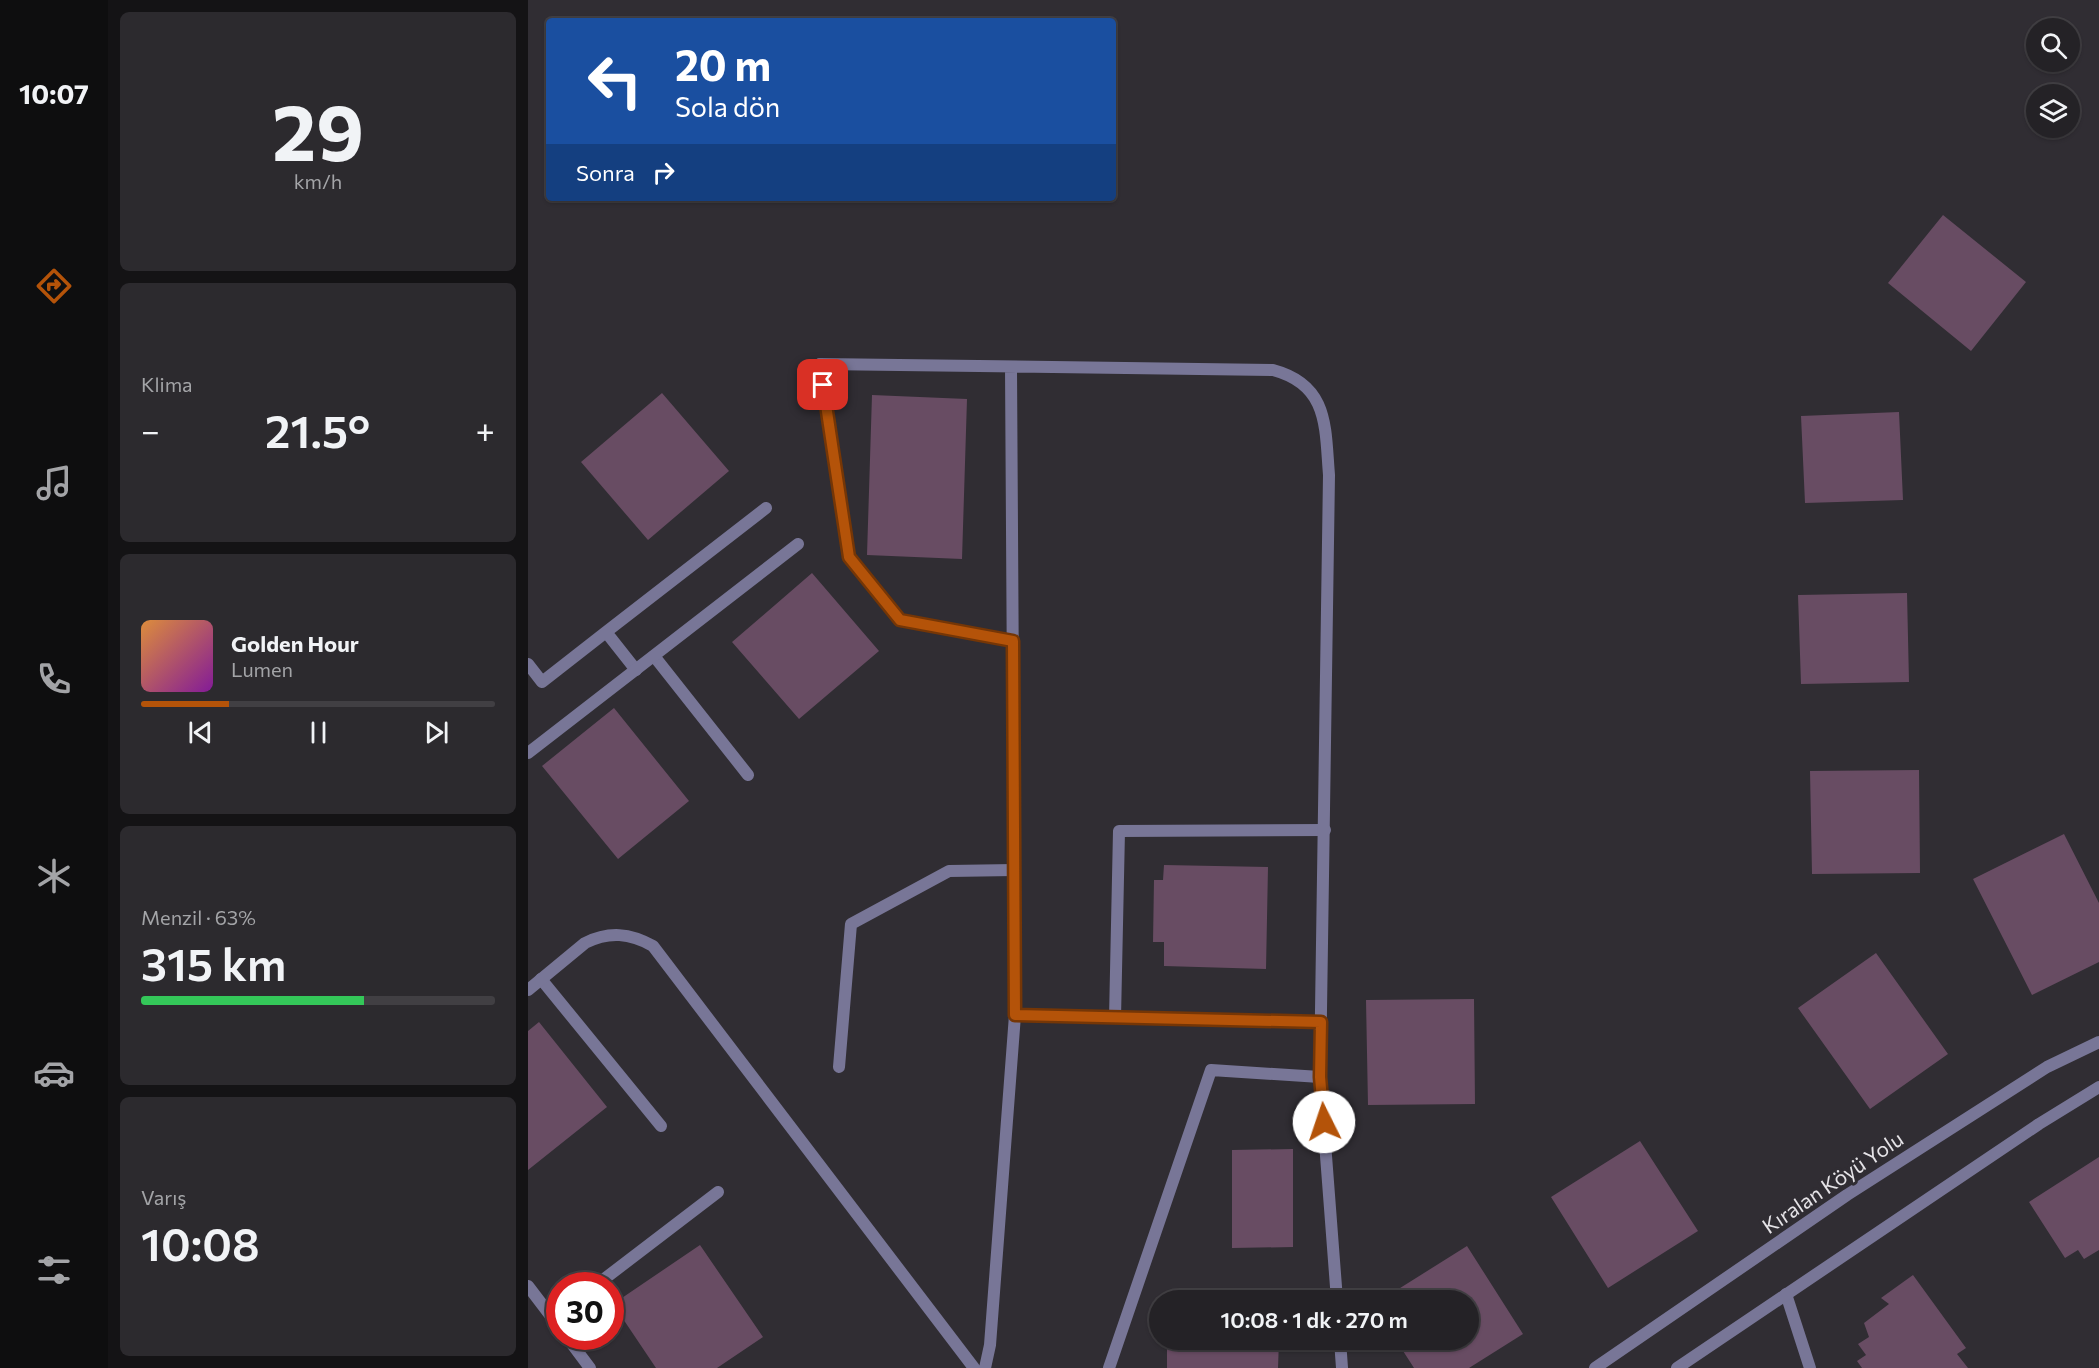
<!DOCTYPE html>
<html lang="tr">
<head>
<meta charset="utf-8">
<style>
  :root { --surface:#242226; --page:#2c2a2e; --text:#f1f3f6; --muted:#a3a4a7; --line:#413f43; --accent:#b45309 }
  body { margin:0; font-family:Commissioner,sans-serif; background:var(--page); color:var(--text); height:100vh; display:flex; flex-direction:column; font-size:22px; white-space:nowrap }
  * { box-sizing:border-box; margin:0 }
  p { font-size:20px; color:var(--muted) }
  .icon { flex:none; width:33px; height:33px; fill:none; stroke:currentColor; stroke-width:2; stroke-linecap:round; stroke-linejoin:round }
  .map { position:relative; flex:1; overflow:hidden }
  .drawer { display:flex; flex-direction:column; gap:12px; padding:12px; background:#141315; width:420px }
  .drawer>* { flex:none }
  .guide { position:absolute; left:18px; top:18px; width:570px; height:183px; border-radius:6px; box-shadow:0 2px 4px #0004,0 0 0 2px var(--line); background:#1a4fa0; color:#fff; overflow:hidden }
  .controls { position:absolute; left:1498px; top:18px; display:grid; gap:12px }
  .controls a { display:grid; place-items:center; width:54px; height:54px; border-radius:50%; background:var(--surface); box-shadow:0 2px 4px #0004,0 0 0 2px var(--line); font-size:30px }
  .speed { position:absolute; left:18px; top:1272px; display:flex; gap:12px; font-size:30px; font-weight:700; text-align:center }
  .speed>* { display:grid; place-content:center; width:78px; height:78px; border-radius:50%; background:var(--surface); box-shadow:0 2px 4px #0004,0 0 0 2px var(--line); line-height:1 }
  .speed .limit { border:9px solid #d22; background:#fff; color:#111 }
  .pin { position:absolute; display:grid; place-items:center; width:51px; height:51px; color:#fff; margin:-26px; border-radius:12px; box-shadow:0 3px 9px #0006 }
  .me { position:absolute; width:66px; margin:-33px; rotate:356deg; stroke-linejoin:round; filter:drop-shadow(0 0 4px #0008) }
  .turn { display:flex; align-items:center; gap:21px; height:126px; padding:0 30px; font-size:27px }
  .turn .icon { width:78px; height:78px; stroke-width:2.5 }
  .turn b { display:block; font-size:42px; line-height:51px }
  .then { display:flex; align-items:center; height:57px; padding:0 30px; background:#0003; gap:12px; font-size:22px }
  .big { font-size:45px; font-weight:600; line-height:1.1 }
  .drawer .widget { flex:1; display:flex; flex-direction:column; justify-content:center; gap:9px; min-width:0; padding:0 21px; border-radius:9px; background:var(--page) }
  .drawer .dial { align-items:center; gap:0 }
  .dial b { font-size:78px; line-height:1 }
  .song { display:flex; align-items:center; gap:18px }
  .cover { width:72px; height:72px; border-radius:9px; background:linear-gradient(135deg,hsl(30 70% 55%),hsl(290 70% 35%)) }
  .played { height:6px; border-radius:3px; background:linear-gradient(90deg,var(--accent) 25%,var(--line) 25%) }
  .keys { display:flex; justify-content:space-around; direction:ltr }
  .heat { display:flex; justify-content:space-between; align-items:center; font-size:33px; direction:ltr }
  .charge { height:9px; border-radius:4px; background:linear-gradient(90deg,#34c759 63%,var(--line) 0) }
  .trip { position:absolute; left:621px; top:1290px; width:330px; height:60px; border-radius:30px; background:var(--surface); box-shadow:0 2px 4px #0004,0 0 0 2px var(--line); font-weight:600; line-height:60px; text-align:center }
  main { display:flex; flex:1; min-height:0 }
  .dock { display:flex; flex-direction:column; width:108px; justify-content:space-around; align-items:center; background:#0e0e0f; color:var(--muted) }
  .dock .icon { width:42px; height:42px }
  .dock .active { color:var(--accent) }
  .dock b { font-size:27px; color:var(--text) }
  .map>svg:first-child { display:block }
  .building { fill:#684c63 }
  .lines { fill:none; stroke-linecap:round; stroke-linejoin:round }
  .service { stroke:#787697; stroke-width:12 }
  .minor { stroke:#787697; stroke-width:12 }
  .tertiary { stroke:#787697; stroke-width:12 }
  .route-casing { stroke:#753606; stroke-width:15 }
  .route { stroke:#b45309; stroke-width:10 }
  .labels { text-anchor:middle; stroke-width:6; stroke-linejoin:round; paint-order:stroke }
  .street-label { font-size:21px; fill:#e5e3e7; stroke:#302d33 }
</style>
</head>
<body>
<main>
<nav class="dock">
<b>10:07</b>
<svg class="icon active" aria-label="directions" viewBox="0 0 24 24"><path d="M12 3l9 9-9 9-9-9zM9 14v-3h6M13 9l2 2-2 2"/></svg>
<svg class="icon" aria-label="music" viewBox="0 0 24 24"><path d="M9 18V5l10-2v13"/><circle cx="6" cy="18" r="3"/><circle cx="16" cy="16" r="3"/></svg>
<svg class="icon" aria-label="phone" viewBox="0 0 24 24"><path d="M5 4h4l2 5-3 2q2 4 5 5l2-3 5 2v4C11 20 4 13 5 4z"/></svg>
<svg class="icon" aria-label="climate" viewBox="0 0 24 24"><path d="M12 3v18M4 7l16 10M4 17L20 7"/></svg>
<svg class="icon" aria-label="car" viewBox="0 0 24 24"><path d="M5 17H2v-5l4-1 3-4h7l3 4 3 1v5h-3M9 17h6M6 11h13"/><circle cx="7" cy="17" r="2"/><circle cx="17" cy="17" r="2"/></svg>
<svg class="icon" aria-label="filters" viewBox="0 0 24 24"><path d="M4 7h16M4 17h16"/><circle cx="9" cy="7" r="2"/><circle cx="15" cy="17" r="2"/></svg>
</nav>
<section class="drawer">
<div class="widget dial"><b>29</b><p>km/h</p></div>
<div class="widget"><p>Klima</p>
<div class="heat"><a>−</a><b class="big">21.5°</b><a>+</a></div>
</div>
<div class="widget">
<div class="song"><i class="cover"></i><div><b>Golden Hour</b><p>Lumen</p></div></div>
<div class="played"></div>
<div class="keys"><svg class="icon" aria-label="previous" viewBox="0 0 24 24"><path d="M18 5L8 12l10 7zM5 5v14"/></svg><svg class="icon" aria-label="pause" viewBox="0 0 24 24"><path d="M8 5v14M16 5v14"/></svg><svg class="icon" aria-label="next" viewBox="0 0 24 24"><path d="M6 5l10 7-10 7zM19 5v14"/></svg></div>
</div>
<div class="widget"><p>Menzil · 63%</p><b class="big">315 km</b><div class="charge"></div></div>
<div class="widget"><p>Varış</p><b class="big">10:08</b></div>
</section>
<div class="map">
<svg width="1571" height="1368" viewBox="0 0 1571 1368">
  <rect width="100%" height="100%" fill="#302d33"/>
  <!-- building -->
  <path class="building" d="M1415 215 1498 282 1443 351 1360 283Z
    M134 393 201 471 120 540 53 462Z
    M344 395 439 399 434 559 339 555Z
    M1371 412 1375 500 1277 503 1273 416Z
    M284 573 351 651 271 719 204 642Z
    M1379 593 1381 682 1273 684 1270 595Z
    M86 708 161 801 90 859 14 766Z
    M1391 770 1392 873 1284 874 1282 771Z
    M1536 834 1571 903V962L1504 995 1445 879Z
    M636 865 740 867 738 969 636 966V942H625L626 880H635Z
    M1348 953 1420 1054 1342 1109 1270 1008Z
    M946 999 947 1104 840 1105 838 1000Z
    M11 1022 79 1107 0 1170V1031Z
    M1112 1141 1170 1231 1080 1288 1023 1197Z
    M765 1149V1247L704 1248V1150Z
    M1571 1157V1250L1556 1259 1550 1250 1537 1258 1501 1202Z
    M172 1245 235 1337 189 1368H128L85 1304Z
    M939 1246 995 1334 941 1368H886L868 1340H940V1300H853Z
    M1385 1275 1438 1348 1429 1354 1440 1368H1334L1329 1361 1338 1355 1330 1344 1341 1337 1336 1323 1361 1304 1353 1298Z
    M639 1340H751L750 1368H639Z"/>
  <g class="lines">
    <!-- service -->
    <path class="service" d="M292 364 321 557 372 620 485 641
      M78 632 238 508
      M126 656 220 775
      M0 664 14 682 78 632 108 670
      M13 979 133 1126
      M487 1015 793 1022
      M587 1018 591 831 797 830
      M311 1067 323 924 421 871 486 870
      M67 1286 190 1192
      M581 1368 683 1070 792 1077"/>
    <!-- minor -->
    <path class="minor" d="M292 364 745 370C801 385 797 427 801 475L792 1077 809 1300
      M0 753 270 544
      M0 990 57 943C81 931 102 933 125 946L446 1368
      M0 1286 32 1328
      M1258 1294 1282 1368
      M38 1336 62 1368
      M812 1340 814 1368
      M457 1368 462 1345 487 1015 483 368"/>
    <!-- tertiary -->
    <path class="tertiary" d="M1067 1368 1319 1195 1519 1067 1571 1042
      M1149 1368 1511 1124 1571 1087"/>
  </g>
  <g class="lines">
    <defs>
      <path id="route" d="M295 385 321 557 372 620 485 641 487 1015 793 1022 792 1077 796 1122"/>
    </defs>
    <!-- route casing -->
    <use href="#route" class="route-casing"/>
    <!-- route -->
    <use href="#route" class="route"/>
  </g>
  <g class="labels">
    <!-- street labels -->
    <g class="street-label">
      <text transform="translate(1305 1183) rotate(-34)" y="7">Kıralan Köyü Yolu</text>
    </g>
  </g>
</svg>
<div class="controls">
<a><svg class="icon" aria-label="search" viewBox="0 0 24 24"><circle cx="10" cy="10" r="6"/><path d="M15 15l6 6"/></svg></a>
<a><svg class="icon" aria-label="layers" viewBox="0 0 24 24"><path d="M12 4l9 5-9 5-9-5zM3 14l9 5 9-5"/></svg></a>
</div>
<div class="speed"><div class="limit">30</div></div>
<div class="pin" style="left:295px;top:385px;background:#d93025"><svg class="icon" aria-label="arrive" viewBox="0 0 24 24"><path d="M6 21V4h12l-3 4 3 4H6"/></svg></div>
<svg class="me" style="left:796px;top:1122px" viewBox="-20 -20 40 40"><circle r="19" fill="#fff"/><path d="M0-13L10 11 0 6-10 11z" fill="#b45309"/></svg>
<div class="trip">10:08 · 1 dk · 270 m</div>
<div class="guide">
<div class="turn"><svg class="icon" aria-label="left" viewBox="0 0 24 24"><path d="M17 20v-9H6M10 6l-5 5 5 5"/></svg><div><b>20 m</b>Sola dön</div></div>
<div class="then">Sonra<svg class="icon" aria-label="right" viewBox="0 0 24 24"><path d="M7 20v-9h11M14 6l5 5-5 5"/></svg></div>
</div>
</div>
</main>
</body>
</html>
